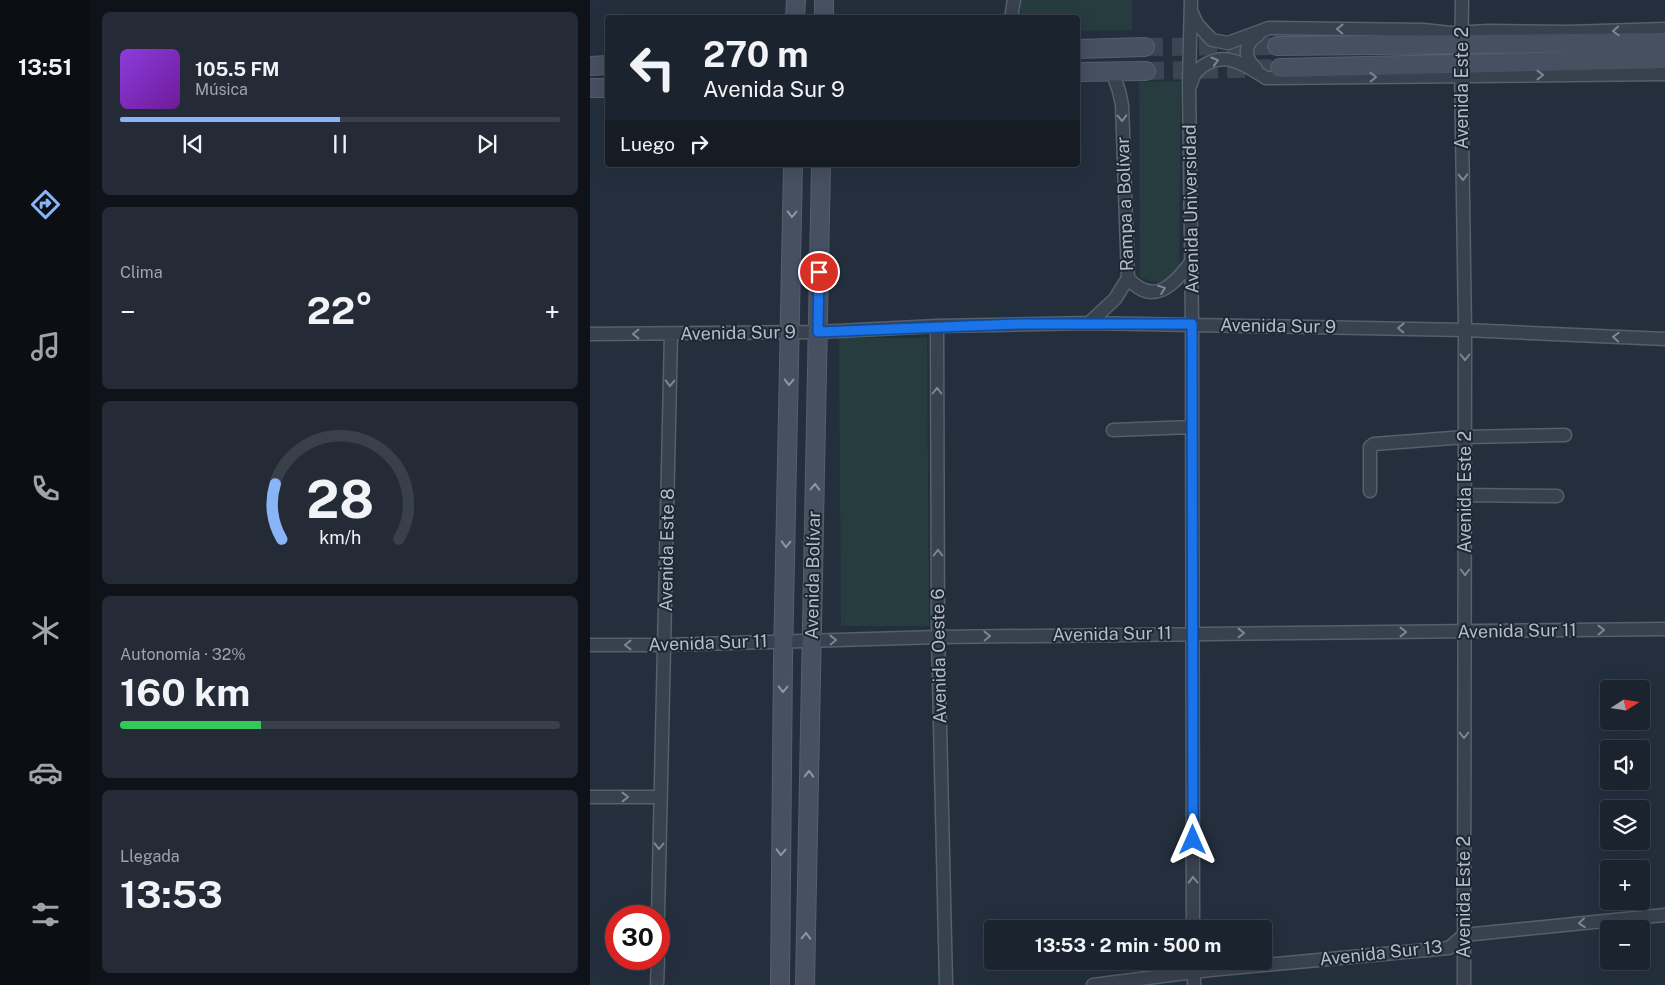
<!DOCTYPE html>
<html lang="es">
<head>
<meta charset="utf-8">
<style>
  :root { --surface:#1b232e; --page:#242b36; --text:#f1f3f6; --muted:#a0a4aa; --line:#39404a; --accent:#8ab4f8 }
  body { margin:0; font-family:"Public Sans",sans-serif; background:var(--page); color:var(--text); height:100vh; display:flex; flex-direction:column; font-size:19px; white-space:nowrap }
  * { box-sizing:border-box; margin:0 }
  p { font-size:16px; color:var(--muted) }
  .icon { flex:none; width:28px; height:28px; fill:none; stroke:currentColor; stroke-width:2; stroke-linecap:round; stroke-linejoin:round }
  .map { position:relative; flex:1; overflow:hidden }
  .side { display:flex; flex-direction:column; gap:12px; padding:12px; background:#0f1319; width:500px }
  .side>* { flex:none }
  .hud { position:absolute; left:15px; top:15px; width:475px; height:152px; border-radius:5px; box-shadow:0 5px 20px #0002,0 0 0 1px var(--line); background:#1b232e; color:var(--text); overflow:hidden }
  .needle { width:32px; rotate:78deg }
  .tools { position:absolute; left:1010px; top:680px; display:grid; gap:10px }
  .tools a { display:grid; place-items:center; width:50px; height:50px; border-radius:5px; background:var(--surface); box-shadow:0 5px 20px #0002,0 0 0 1px var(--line); font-size:25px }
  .speed { position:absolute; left:15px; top:905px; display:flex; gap:10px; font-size:25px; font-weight:700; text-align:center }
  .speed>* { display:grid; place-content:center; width:65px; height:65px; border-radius:50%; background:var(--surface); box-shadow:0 5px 20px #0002,0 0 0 1px var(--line); line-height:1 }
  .speed .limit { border:8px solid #d22; background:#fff; color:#111 }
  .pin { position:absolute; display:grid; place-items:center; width:42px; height:42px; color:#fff; margin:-21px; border:2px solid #fff; border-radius:50%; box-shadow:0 1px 5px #0007 }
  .me { position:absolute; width:55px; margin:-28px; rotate:0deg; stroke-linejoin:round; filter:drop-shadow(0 0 4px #0008) }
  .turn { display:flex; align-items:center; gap:18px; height:105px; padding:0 15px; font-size:22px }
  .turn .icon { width:65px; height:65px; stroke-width:2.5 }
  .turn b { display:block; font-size:35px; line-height:42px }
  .then { display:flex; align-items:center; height:48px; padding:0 15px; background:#0003; gap:10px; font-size:19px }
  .big { font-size:38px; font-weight:700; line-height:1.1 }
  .side .widget { flex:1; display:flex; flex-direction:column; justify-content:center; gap:8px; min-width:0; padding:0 18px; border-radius:8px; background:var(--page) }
  .side .dial { align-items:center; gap:0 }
  .dial svg { height:130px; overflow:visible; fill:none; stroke:var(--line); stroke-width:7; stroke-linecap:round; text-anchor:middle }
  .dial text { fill:var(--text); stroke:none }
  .song { display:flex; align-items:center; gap:15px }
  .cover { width:60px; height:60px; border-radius:8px; background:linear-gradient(135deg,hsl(270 70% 55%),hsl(280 70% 35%)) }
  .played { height:5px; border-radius:2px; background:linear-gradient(90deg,var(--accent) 50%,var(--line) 50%) }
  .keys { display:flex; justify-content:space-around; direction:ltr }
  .heat { display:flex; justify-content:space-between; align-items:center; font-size:28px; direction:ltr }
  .charge { height:8px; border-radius:4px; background:linear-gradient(90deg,#34c759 32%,var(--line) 0) }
  .trip { position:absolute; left:394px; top:920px; width:288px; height:50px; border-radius:5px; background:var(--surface); box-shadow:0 5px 20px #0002,0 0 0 1px var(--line); font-weight:700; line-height:50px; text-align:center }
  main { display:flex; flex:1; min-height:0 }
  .tabs { display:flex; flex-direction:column; width:90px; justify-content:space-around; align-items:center; background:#0b0e12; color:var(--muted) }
  .tabs .icon { width:35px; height:35px }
  .tabs .on { color:var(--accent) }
  .tabs b { font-size:22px; color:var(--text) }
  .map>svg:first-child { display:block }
  .green { fill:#263c3f }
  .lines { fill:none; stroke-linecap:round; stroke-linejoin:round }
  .secondary-tunnel { stroke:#3a4453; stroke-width:18; stroke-dasharray:18 9; stroke-linecap:butt }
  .street-casing { stroke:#565f6c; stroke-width:15 }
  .secondary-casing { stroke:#565f6c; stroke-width:20 }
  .street { stroke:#38414e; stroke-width:12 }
  .secondary { stroke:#465061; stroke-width:18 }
  .oneway { stroke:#7c8592 }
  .oneway2 { stroke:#8e96a5 }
  .route-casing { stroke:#114b97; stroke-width:12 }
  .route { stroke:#1a73e8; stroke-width:9 }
  .labels { text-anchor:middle; stroke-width:4; stroke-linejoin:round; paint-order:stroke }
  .street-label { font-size:18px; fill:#b4bcc9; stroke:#1d2633 }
</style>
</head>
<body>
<main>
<nav class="tabs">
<b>13:51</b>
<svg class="icon on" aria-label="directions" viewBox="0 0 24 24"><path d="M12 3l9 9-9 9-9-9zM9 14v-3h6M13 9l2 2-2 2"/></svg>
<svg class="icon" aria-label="music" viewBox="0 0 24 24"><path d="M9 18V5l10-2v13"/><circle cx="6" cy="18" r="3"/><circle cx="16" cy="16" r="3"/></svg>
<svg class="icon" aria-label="phone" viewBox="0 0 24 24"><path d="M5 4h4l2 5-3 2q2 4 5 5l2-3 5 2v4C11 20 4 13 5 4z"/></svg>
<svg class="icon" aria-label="climate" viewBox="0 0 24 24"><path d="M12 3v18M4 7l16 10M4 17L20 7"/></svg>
<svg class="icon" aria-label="car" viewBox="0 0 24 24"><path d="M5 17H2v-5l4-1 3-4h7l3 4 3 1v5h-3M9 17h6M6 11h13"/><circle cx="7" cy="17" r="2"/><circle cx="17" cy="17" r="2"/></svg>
<svg class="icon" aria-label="filters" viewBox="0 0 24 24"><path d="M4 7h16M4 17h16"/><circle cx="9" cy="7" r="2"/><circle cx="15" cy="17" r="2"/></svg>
</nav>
<section class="side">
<div class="widget">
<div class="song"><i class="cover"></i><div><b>105.5 FM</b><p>Música</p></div></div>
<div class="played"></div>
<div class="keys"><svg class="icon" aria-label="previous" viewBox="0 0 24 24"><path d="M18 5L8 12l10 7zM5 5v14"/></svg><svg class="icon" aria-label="pause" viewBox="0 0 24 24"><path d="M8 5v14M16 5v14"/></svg><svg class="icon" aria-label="next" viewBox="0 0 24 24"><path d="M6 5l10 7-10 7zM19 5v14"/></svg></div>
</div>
<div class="widget"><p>Clima</p>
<div class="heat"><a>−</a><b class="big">22°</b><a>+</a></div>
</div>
<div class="widget dial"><svg viewBox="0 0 100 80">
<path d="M14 69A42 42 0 1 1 86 69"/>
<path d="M14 69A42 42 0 0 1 10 35" stroke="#8ab4f8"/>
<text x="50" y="56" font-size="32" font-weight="700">28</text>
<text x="50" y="72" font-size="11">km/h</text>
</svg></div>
<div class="widget"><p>Autonomía · 32%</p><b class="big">160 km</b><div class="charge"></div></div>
<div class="widget"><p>Llegada</p><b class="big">13:53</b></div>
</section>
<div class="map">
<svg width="1075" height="985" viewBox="0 0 1075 985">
  <rect width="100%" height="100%" fill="#242f3e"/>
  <!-- green -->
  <path class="green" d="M431 0H542V30L488 31V18L431 17Z
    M591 81 589 272C578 285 565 284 550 277L549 82Z
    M249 338H337L339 626H251Z"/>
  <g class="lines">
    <!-- secondary-tunnel -->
    <path class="secondary-tunnel" d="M555 47 687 46
      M556 71 690 68"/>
    <defs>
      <path id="street" d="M601 0 599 82 602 324 603 929
        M872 0 871 64 875 330 874 985
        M601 11 607 24 622 40 638 43 679 28 833 30 861 33 899 31 978 32 1075 29
        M421 18 424 0
        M666 69C654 58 653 44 668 35
        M601 84C604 66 627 55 644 61 655 64 666 72 676 78L1075 74
        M538 278C563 307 584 285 601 262
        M499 323 525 299 538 278 532 105 529 91 522 71
        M347 326 348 637 356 985
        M0 334 228 332 347 326 499 323 875 330 1075 339
        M523 430 602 427
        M780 491V447L784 444 875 437 975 435
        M875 495 967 496
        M0 645H75L348 637 1075 629
        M0 797H70
        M68 916 81 334
        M604 961V985
        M67 985 68 959
        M503 985 620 970 859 948 874 935 1075 915"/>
      <path id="secondary" d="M205 18 206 0
        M234 18V0
        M687 46 1075 42
        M488 49 555 47
        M0 66 18 65
        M690 68 1075 59
        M488 72 556 71
        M0 88H18
        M190 985 193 659 203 165
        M215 985 231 165"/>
    </defs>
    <!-- street casing -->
    <use href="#street" class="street-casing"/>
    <!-- secondary casing -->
    <use href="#secondary" class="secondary-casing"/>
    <!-- street -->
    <use href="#street" class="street"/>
    <!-- secondary -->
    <use href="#secondary" class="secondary"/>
  </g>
  <!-- one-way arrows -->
  <defs><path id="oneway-chevron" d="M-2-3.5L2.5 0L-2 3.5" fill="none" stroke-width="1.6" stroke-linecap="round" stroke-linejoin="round" transform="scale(1.25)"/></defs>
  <g class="oneway">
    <use href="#oneway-chevron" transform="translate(750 29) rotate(-179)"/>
    <use href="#oneway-chevron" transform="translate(1026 31) rotate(178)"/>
    <use href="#oneway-chevron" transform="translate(625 61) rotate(-16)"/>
    <use href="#oneway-chevron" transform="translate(950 75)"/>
    <use href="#oneway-chevron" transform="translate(783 77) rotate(-1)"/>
    <use href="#oneway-chevron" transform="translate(532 118) rotate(88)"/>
    <use href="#oneway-chevron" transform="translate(873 177) rotate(89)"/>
    <use href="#oneway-chevron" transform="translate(572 289) rotate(-21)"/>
    <use href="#oneway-chevron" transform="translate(811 328) rotate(-179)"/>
    <use href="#oneway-chevron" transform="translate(46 334) rotate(180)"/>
    <use href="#oneway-chevron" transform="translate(1026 337) rotate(-177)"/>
    <use href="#oneway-chevron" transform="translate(875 357) rotate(90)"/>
    <use href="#oneway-chevron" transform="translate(80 383) rotate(91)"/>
    <use href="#oneway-chevron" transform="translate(347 391) rotate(-90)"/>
    <use href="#oneway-chevron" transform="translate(348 553) rotate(-90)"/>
    <use href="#oneway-chevron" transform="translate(875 572) rotate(90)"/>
    <use href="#oneway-chevron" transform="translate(1011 630) rotate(-1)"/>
    <use href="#oneway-chevron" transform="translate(813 632)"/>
    <use href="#oneway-chevron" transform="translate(651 633)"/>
    <use href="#oneway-chevron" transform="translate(397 636) rotate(-1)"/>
    <use href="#oneway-chevron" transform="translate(243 640) rotate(-1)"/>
    <use href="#oneway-chevron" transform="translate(38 645) rotate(180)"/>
    <use href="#oneway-chevron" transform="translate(874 735) rotate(90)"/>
    <use href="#oneway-chevron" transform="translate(35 797)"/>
    <use href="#oneway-chevron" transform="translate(69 846) rotate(91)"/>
    <use href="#oneway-chevron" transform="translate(603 880) rotate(-91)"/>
    <use href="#oneway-chevron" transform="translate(992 923) rotate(174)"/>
  </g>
  <g class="oneway2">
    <use href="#oneway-chevron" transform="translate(202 214) rotate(91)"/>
    <use href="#oneway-chevron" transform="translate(199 382) rotate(91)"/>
    <use href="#oneway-chevron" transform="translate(225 487) rotate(-89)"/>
    <use href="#oneway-chevron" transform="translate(196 544) rotate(91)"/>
    <use href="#oneway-chevron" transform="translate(193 689) rotate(91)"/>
    <use href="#oneway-chevron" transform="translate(219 774) rotate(-89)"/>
    <use href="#oneway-chevron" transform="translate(191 852) rotate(91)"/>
    <use href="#oneway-chevron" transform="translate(216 936) rotate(-89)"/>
  </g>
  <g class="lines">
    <defs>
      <path id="route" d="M229 272 228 332 428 324H602L603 840"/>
    </defs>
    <!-- route casing -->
    <use href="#route" class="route-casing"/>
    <!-- route -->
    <use href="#route" class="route"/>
  </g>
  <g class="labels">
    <!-- street labels -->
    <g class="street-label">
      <text transform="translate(872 88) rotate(-90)" y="6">Avenida Este 2</text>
      <text transform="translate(535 204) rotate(-92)" y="6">Rampa a Bolívar</text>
      <text transform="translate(601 209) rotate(-91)" y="6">Avenida Universidad</text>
      <text transform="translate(688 326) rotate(1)" y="6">Avenida Sur 9</text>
      <text transform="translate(148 333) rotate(-1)" y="6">Avenida Sur 9</text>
      <text transform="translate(875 492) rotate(-90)" y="6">Avenida Este 2</text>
      <text transform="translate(77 550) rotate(-89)" y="6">Avenida Este 8</text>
      <text transform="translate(223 575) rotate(-89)" y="6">Avenida Bolívar</text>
      <text transform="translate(927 631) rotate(-1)" y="6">Avenida Sur 11</text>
      <text transform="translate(522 634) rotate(-1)" y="6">Avenida Sur 11</text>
      <text transform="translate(118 643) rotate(-2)" y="6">Avenida Sur 11</text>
      <text transform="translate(349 656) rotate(-91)" y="6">Avenida Oeste 6</text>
      <text transform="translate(874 897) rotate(-90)" y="6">Avenida Este 2</text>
      <text transform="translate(791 953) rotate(-6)" y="6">Avenida Sur 13</text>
    </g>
  </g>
</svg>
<div class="tools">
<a><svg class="needle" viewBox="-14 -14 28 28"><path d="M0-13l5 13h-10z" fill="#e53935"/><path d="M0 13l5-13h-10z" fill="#a0a4aa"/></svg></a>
<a><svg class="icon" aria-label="sound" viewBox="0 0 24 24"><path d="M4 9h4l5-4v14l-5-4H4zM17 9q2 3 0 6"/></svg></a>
<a><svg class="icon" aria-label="layers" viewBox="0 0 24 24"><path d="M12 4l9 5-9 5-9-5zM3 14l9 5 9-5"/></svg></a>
<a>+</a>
<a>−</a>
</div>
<div class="speed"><div class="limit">30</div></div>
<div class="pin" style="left:229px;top:272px;background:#d93025"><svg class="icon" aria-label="arrive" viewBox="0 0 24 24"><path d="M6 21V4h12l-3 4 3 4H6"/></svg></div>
<svg class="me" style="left:603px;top:840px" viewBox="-20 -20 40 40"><path d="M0-17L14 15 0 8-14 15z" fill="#1a73e8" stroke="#fff" stroke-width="4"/></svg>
<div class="trip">13:53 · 2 min · 500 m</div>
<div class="hud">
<div class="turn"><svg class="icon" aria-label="left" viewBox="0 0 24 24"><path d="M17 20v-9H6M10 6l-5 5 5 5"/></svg><div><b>270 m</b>Avenida Sur 9</div></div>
<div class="then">Luego<svg class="icon" aria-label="right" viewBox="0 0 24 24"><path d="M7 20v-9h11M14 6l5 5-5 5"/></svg></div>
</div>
</div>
</main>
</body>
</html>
